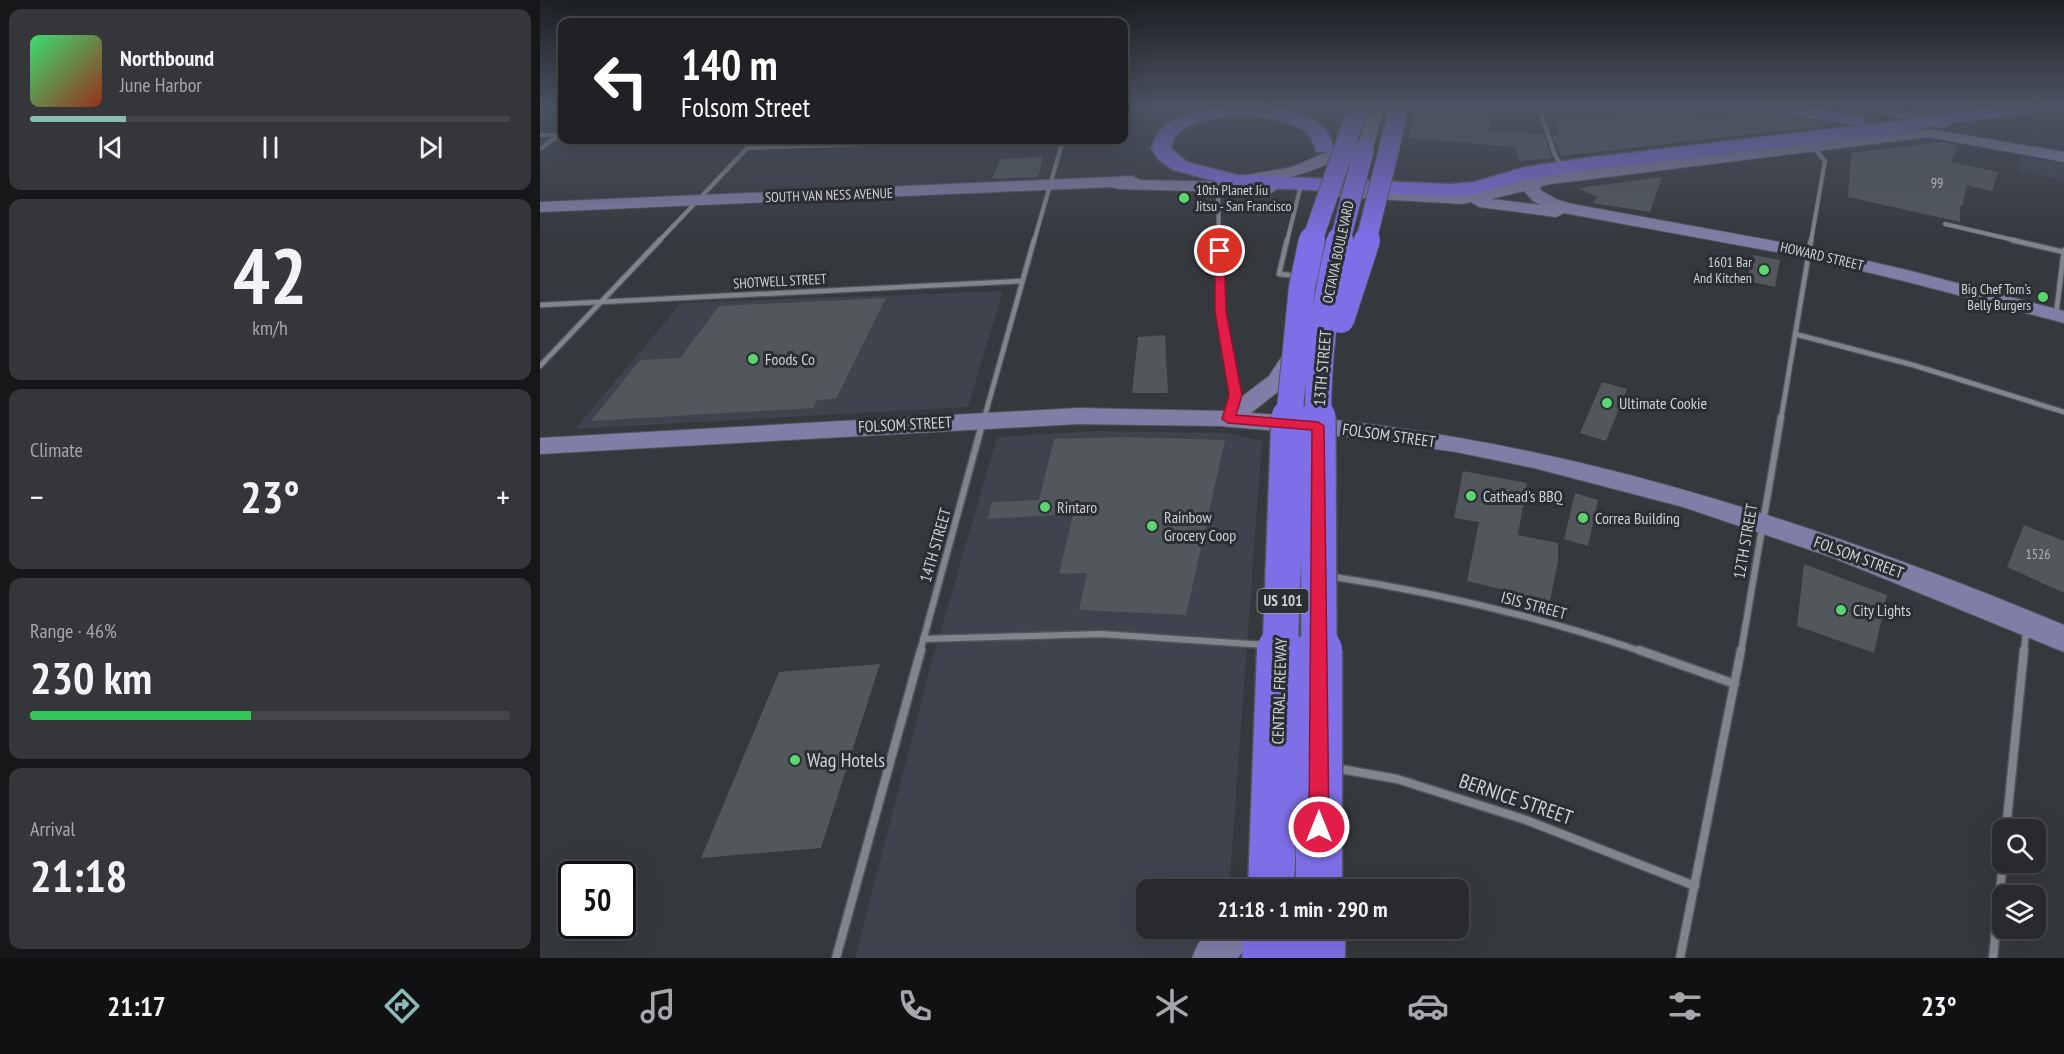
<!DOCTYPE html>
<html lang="en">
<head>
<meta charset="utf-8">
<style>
  :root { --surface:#282a2e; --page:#34363a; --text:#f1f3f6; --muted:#a5a7aa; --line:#44464a; --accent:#8bbbb9 }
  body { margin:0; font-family:"PT Sans Narrow",sans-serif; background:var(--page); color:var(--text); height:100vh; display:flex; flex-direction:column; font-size:22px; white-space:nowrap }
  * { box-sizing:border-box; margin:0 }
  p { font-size:20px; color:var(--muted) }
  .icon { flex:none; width:33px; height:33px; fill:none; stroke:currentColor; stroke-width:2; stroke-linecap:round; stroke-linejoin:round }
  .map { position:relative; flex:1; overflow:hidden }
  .panel { display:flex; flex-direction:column; gap:9px; padding:9px; background:#161719; width:540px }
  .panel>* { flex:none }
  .guide { position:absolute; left:18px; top:18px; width:570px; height:126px; border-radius:12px; box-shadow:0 6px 24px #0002,0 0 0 2px var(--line); background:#202124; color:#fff; overflow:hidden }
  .tools { position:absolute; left:1452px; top:819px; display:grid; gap:12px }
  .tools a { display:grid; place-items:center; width:54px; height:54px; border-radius:12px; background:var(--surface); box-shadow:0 6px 24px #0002,0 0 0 2px var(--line); font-size:30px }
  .speed { position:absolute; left:18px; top:861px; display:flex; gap:12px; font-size:30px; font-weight:700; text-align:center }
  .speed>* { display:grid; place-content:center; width:78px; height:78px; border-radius:50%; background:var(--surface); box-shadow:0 6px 24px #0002,0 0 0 2px var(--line); line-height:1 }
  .speed .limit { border:3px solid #111; border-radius:9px; background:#fff; color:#111 }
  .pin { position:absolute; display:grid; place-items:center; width:51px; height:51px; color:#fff; margin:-26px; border:3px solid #fff; border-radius:50%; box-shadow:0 2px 6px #0007 }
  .me { position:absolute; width:66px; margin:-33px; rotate:0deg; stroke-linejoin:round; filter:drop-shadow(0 0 4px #0008) }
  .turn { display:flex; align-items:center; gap:21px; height:126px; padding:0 24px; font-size:27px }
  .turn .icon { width:78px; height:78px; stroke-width:2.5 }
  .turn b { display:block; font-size:42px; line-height:51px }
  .big { font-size:45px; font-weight:700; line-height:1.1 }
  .panel .card { flex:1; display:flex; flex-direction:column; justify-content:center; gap:9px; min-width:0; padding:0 21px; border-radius:12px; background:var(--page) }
  .panel .dial { align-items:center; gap:0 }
  .dial b { font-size:78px; line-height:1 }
  .song { display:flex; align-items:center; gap:18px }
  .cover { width:72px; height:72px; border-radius:9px; background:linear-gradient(135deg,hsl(140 70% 55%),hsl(10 70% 35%)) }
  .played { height:6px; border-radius:3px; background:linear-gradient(90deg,var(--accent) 20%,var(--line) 20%) }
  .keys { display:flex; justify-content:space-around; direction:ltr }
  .heat { display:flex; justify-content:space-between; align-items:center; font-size:33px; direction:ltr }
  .charge { height:9px; border-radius:4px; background:linear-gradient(90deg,#34c759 46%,var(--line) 0) }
  .trip { position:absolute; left:596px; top:879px; width:333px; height:60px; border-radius:12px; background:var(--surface); box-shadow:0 6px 24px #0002,0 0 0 2px var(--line); font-weight:700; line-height:60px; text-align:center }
  .menu { display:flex; height:96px; justify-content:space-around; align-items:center; background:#101112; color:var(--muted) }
  .menu .icon { width:42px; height:42px }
  .menu .selected { color:var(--accent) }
  .menu b { font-size:27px; color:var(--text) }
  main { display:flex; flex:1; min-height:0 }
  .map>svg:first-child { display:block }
  .built { fill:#3e434d }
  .building { fill:#52575b }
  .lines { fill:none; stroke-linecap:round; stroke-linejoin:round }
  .street-far3-casing { stroke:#525459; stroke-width:5 }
  .street-far2-casing { stroke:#525459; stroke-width:7 }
  .street-far1-casing { stroke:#525459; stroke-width:9 }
  .street-casing { stroke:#525459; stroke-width:11 }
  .secondary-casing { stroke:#525459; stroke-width:2 }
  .highway-casing { stroke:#525459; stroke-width:3 }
  .street-far3 { stroke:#81848a; stroke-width:4 }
  .street-far2 { stroke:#81848a; stroke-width:4.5 }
  .street-far1 { stroke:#81848a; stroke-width:6 }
  .street { stroke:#81848a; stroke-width:8 }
  .secondary { fill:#807ea6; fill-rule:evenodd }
  .highway { fill:#7f6fe7; fill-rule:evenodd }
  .highway-bridge-far3-casing { stroke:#525459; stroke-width:22; stroke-linecap:butt }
  .highway-bridge-far2-casing { stroke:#525459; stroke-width:28; stroke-linecap:butt }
  .highway-bridge-far1-casing { stroke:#525459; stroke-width:38; stroke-linecap:butt }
  .highway-bridge-casing { stroke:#525459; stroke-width:49; stroke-linecap:butt }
  .highway-bridge-far3 { stroke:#7f6fe7; stroke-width:20 }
  .highway-bridge-far2 { stroke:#7f6fe7; stroke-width:26 }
  .highway-bridge-far1 { stroke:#7f6fe7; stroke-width:35 }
  .highway-bridge { stroke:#7f6fe7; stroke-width:46 }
  .route { fill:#e11d48; stroke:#92132f; stroke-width:1.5 }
  .poi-dot { fill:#5ad56f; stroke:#2b2e32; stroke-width:2 }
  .labels { text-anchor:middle; stroke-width:6; stroke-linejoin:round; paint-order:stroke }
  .number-label { font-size:14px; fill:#b0b2b6 }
  .far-poi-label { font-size:14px; fill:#cfd1d4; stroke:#2b2e32; text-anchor:end }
  .far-street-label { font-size:14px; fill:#cfd1d4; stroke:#2b2e32 }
  .shield { fill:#2b2e32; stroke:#9ea0a3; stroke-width:1.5 }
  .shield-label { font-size:15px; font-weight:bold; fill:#cfd1d4 }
  .poi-label { font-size:16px; fill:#cfd1d4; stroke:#2b2e32; text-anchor:start }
  .street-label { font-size:16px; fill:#cfd1d4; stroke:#2b2e32 }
  .near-poi-label { font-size:20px; fill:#cfd1d4; stroke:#2b2e32; text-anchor:start }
  .near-street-label { font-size:20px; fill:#cfd1d4; stroke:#2b2e32 }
</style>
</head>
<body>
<main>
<section class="panel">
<div class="card">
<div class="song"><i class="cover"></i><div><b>Northbound</b><p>June Harbor</p></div></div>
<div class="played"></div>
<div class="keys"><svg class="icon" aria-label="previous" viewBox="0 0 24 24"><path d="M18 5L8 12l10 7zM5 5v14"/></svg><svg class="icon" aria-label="pause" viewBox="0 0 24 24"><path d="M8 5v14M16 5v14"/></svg><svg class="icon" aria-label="next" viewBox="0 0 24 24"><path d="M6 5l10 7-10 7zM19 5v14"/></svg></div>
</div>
<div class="card dial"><b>42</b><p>km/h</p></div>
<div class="card"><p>Climate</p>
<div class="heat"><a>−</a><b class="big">23°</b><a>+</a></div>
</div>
<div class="card"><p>Range · 46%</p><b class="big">230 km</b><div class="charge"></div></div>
<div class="card"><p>Arrival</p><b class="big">21:18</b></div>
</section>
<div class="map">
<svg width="1524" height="958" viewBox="0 0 1524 958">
  <rect width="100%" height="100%" fill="#35383d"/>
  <!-- built -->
  <path class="built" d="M1480 156 1524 164 1523 180 1478 171Z
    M463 291 428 407 35 429 141 303Z
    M557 431 687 433 722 441 689 889 606 890V928L686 929 684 958H315L392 661 457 437Z"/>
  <!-- building -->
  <path class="building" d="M875 105H948L950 130 1003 134 1012 158 979 161 975 147 868 138Z
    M1070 105H1155L1159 123 1189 114V106L1286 122V126L1021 156 1012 135H1019L1013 117 1071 119 1069 115H1074Z
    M1401 142 1418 145 1411 162 1458 172 1452 191 1426 185 1423 205 1420 207V222L1308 197 1311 153Z
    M503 157 498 177 452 179 460 159Z
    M1122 177 1110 212 1053 203 1057 197 1038 188Z
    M1213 255 1240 260 1235 287 1207 281Z
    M346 298 296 399 277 400 273 408 51 421 100 360 140 358 179 306Z
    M625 335 628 393H592L598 337Z
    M1062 382 1087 389 1066 441 1040 433Z
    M583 437 685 440 646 615 539 610 547 573 519 574 533 514 448 519 452 502 499 500 514 439Z
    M923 471 987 483 978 535 1018 543V561L1010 601 927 581 939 522 914 518Z
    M1035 493 1058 500 1048 546 1024 539Z
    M1484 525 1524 541V593L1467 567Z
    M1264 564 1347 595 1334 653 1257 626Z
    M340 664 281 848 161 858 239 672Z"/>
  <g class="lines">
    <defs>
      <path id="street-far3" d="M998 105 1015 155 1022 167
        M0 135H19
        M207 148 438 140
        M0 149 19 135
        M678 186 679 241
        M1405 224 1478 241
        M119 241 215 140
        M494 241 523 140
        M747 241 760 189
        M1271 241 1285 161 1273 147"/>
      <path id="street-far2" d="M679 240 681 312 695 395 691 410
        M747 240 739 274 759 276
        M1472 240 1524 252
        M0 305 482 281
        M1516 315 1524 250
        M1255 334 1373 365 1524 412
        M0 366 120 240
        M444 419 494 240
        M1241 419 1271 240"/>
      <path id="street-far1" d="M788 576C895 592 1000 617 1103 652
        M383 639 561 634 725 645
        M380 652 444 417
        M1201 652 1241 417
        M1484 652 1486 630"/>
      <path id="street" d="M1099 650 1195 684
        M795 768 857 779 986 820 1155 886
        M1466 830 1484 650
        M296 958 381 650
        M1140 958 1201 650
        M1453 958 1463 862"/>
      <path id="secondary" d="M830 105H844L827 172 819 177 811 172Z
        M1318 105H1344L1408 121 1410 124 1403 128 1320 108Z
        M1389 129 1524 152V162L1389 137 1011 184 1001 186 1000 190 1018 200 1032 204 1268 247 1371 271 1524 311V323L1368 282 1268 258 1024 213 1016 217 939 207 931 202 922 204 788 196 780 191 788 186 922 194 1011 174ZM984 191 993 201 1001 205 951 199Z
        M801 146 809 151 806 154C779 171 748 179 716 183L737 185 739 188 731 193 578 189 572 187 0 212V202L593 176 600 180 702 182 700 179 702 176 752 167Z
        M754 349 762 350 765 355 745 386 711 413C994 430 1263 517 1524 625V652L1291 557 1143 507 994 468 916 452 822 438 680 426 538 424 0 454V438L538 408 683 411 729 376 746 350Z
        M670 928H716L710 942 698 958H652L658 944Z"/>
      <path id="highway" d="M701 105C727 105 762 108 783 127 789 131 791 141 794 148L791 152H777C773 146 772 137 766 132 739 111 661 109 637 135 634 138 632 144 631 148L647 162 698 175 910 184 934 182 985 167 1044 158 1357 121 1466 105H1521L1512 110 1407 123 1357 133 1044 170 988 179 936 194 910 196 698 187 633 170 618 159 611 148C615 141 618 132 623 127 644 110 675 108 701 105Z
        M850 105H868L860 145 857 149H843L840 145Z
        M1213 105H1258L1317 115 1323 116 1326 120 1323 124 1317 125 1222 110Z
        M704 928H805V958H702Z"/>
    </defs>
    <!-- street-far3 casing -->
    <use href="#street-far3" class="street-far3-casing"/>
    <!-- street-far2 casing -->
    <use href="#street-far2" class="street-far2-casing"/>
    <!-- street-far1 casing -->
    <use href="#street-far1" class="street-far1-casing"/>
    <!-- street casing -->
    <use href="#street" class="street-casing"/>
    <!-- secondary casing -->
    <use href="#secondary" class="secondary-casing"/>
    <!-- highway casing -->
    <use href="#highway" class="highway-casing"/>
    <!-- street-far3 -->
    <use href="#street-far3" class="street-far3"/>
    <!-- street-far2 -->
    <use href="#street-far2" class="street-far2"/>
    <!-- street-far1 -->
    <use href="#street-far1" class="street-far1"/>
    <!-- street -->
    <use href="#street" class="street"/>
    <!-- secondary -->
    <use href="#secondary" class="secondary"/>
    <!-- highway -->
    <use href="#highway" class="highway"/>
    <defs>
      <path id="highway-bridge-far3" d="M772 241 819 105
        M800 241 824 149
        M826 241 850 145"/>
      <path id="highway-bridge-far2" d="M801 320 827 240
        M749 419 762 287 772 240
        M778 419C778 359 785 297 800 240"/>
      <path id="highway-bridge-far1" d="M778 417 779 652
        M740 652 749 417"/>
      <path id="highway-bridge" d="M779 650V890
        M731 890 740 650"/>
    </defs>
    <!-- highway-bridge-far3 casing -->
    <use href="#highway-bridge-far3" class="highway-bridge-far3-casing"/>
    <!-- highway-bridge-far2 casing -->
    <use href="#highway-bridge-far2" class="highway-bridge-far2-casing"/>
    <!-- highway-bridge-far1 casing -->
    <use href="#highway-bridge-far1" class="highway-bridge-far1-casing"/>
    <!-- highway-bridge casing -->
    <use href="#highway-bridge" class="highway-bridge-casing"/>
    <!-- highway-bridge-far3 -->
    <use href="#highway-bridge-far3" class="highway-bridge-far3"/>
    <!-- highway-bridge-far2 -->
    <use href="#highway-bridge-far2" class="highway-bridge-far2"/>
    <!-- highway-bridge-far1 -->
    <use href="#highway-bridge-far1" class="highway-bridge-far1"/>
    <!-- highway-bridge -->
    <use href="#highway-bridge" class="highway-bridge"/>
  </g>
  <!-- sky -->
  <linearGradient id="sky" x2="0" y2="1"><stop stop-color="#1d1f22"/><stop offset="0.44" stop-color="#4b5362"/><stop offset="1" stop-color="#4b5362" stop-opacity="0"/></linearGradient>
  <rect width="1524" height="240" fill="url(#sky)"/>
  <!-- route -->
  <path class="route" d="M680 248 684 251 686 312 702 395 696 415 778 422 784 426 789 827 786 834 779 837 772 834 769 827 772 430 688 423 682 419 689 395 675 312V251Z"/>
  <!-- markers -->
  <g class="poi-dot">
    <circle cx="644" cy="198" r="6"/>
    <circle cx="1224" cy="270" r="6"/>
    <circle cx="1503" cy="297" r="6"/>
    <circle cx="213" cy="359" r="6"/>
    <circle cx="1067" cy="403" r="6"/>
    <circle cx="931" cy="496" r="6"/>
    <circle cx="505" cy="507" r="6"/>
    <circle cx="1043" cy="518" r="6"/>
    <circle cx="612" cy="526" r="6"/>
    <circle cx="1301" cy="610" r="6"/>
    <circle cx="255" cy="760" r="6"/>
  </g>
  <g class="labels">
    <!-- number labels -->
    <g class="number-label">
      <text x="1397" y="188">99</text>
      <text x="1498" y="559">1526</text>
    </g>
    <!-- far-poi labels -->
    <g class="far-poi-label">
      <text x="656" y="195" text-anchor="start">10th Planet Jiu<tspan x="656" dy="16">Jitsu - San Francisco</tspan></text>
      <text x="1212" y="267">1601 Bar<tspan x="1212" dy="16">And Kitchen</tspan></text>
      <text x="1491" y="294">Big Chef Tom's<tspan x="1491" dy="16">Belly Burgers</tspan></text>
    </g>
    <!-- far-street labels -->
    <g class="far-street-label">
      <text transform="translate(289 195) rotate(-2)" y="5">SOUTH VAN NESS AVENUE</text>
      <text transform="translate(798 252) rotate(-78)" y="5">OCTAVIA BOULEVARD</text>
      <text transform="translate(1282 256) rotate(13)" y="5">HOWARD STREET</text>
      <text transform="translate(240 281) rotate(-3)" y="5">SHOTWELL STREET</text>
    </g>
    <!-- shield labels -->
    <rect class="shield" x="717.5" y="589" width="51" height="24" rx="4.5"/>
    <g class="shield-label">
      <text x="743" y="606">US 101</text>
    </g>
    <!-- poi labels -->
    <g class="poi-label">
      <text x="225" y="365">Foods Co</text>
      <text x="1079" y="409">Ultimate Cookie</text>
      <text x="943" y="502">Cathead's BBQ</text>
      <text x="517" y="513">Rintaro</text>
      <text x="624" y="523">Rainbow<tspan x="624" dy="18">Grocery Coop</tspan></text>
      <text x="1055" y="524">Correa Building</text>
      <text x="1313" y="616">City Lights</text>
    </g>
    <!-- street labels -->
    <g class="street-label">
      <text transform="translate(782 368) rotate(-85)" y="6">13TH STREET</text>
      <text transform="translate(365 424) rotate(-3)" y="6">FOLSOM STREET</text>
      <text transform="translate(849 435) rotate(8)" y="6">FOLSOM STREET</text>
      <text transform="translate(1205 541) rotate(-80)" y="6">12TH STREET</text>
      <text transform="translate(395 545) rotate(-74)" y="6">14TH STREET</text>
      <text transform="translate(1319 557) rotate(20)" y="6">FOLSOM STREET</text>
      <text transform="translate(994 605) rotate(15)" y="6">ISIS STREET</text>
      <text transform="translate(739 691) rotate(-88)" y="6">CENTRAL FREEWAY</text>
    </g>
    <!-- near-poi labels -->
    <g class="near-poi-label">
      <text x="267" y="767">Wag Hotels</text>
    </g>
    <!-- near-street labels -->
    <g class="near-street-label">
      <text transform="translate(976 799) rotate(19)" y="7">BERNICE STREET</text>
    </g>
  </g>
</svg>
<div class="tools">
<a><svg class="icon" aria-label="search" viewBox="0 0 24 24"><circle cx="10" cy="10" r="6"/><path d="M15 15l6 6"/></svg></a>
<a><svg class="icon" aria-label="layers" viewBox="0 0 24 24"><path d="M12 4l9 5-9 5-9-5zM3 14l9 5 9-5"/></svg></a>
</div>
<div class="speed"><div class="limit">50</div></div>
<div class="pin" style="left:680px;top:251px;background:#d93025"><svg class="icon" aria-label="arrive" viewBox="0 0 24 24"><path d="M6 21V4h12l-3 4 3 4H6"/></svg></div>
<svg class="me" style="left:779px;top:827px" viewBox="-20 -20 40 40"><circle r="17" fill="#e11d48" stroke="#fff" stroke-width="3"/><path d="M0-11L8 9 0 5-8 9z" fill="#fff"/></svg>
<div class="trip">21:18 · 1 min · 290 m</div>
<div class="guide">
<div class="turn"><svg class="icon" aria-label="left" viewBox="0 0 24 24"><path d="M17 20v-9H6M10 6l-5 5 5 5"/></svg><div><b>140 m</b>Folsom Street</div></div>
</div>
</div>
</main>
<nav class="menu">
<b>21:17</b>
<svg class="icon selected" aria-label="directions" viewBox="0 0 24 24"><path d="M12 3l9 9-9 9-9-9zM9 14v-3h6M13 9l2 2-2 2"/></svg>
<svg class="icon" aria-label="music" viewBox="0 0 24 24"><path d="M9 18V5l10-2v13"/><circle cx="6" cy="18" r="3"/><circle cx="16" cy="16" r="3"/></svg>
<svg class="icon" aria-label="phone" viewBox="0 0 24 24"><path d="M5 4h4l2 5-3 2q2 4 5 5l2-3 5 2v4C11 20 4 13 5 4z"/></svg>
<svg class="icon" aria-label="climate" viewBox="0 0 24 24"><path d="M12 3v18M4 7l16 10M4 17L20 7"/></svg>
<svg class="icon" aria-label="car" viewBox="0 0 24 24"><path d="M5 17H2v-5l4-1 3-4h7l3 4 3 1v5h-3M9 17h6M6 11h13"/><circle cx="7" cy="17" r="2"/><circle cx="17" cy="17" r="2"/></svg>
<svg class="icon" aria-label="filters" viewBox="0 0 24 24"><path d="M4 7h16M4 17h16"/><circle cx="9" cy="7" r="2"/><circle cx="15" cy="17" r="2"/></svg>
<b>23°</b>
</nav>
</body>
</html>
